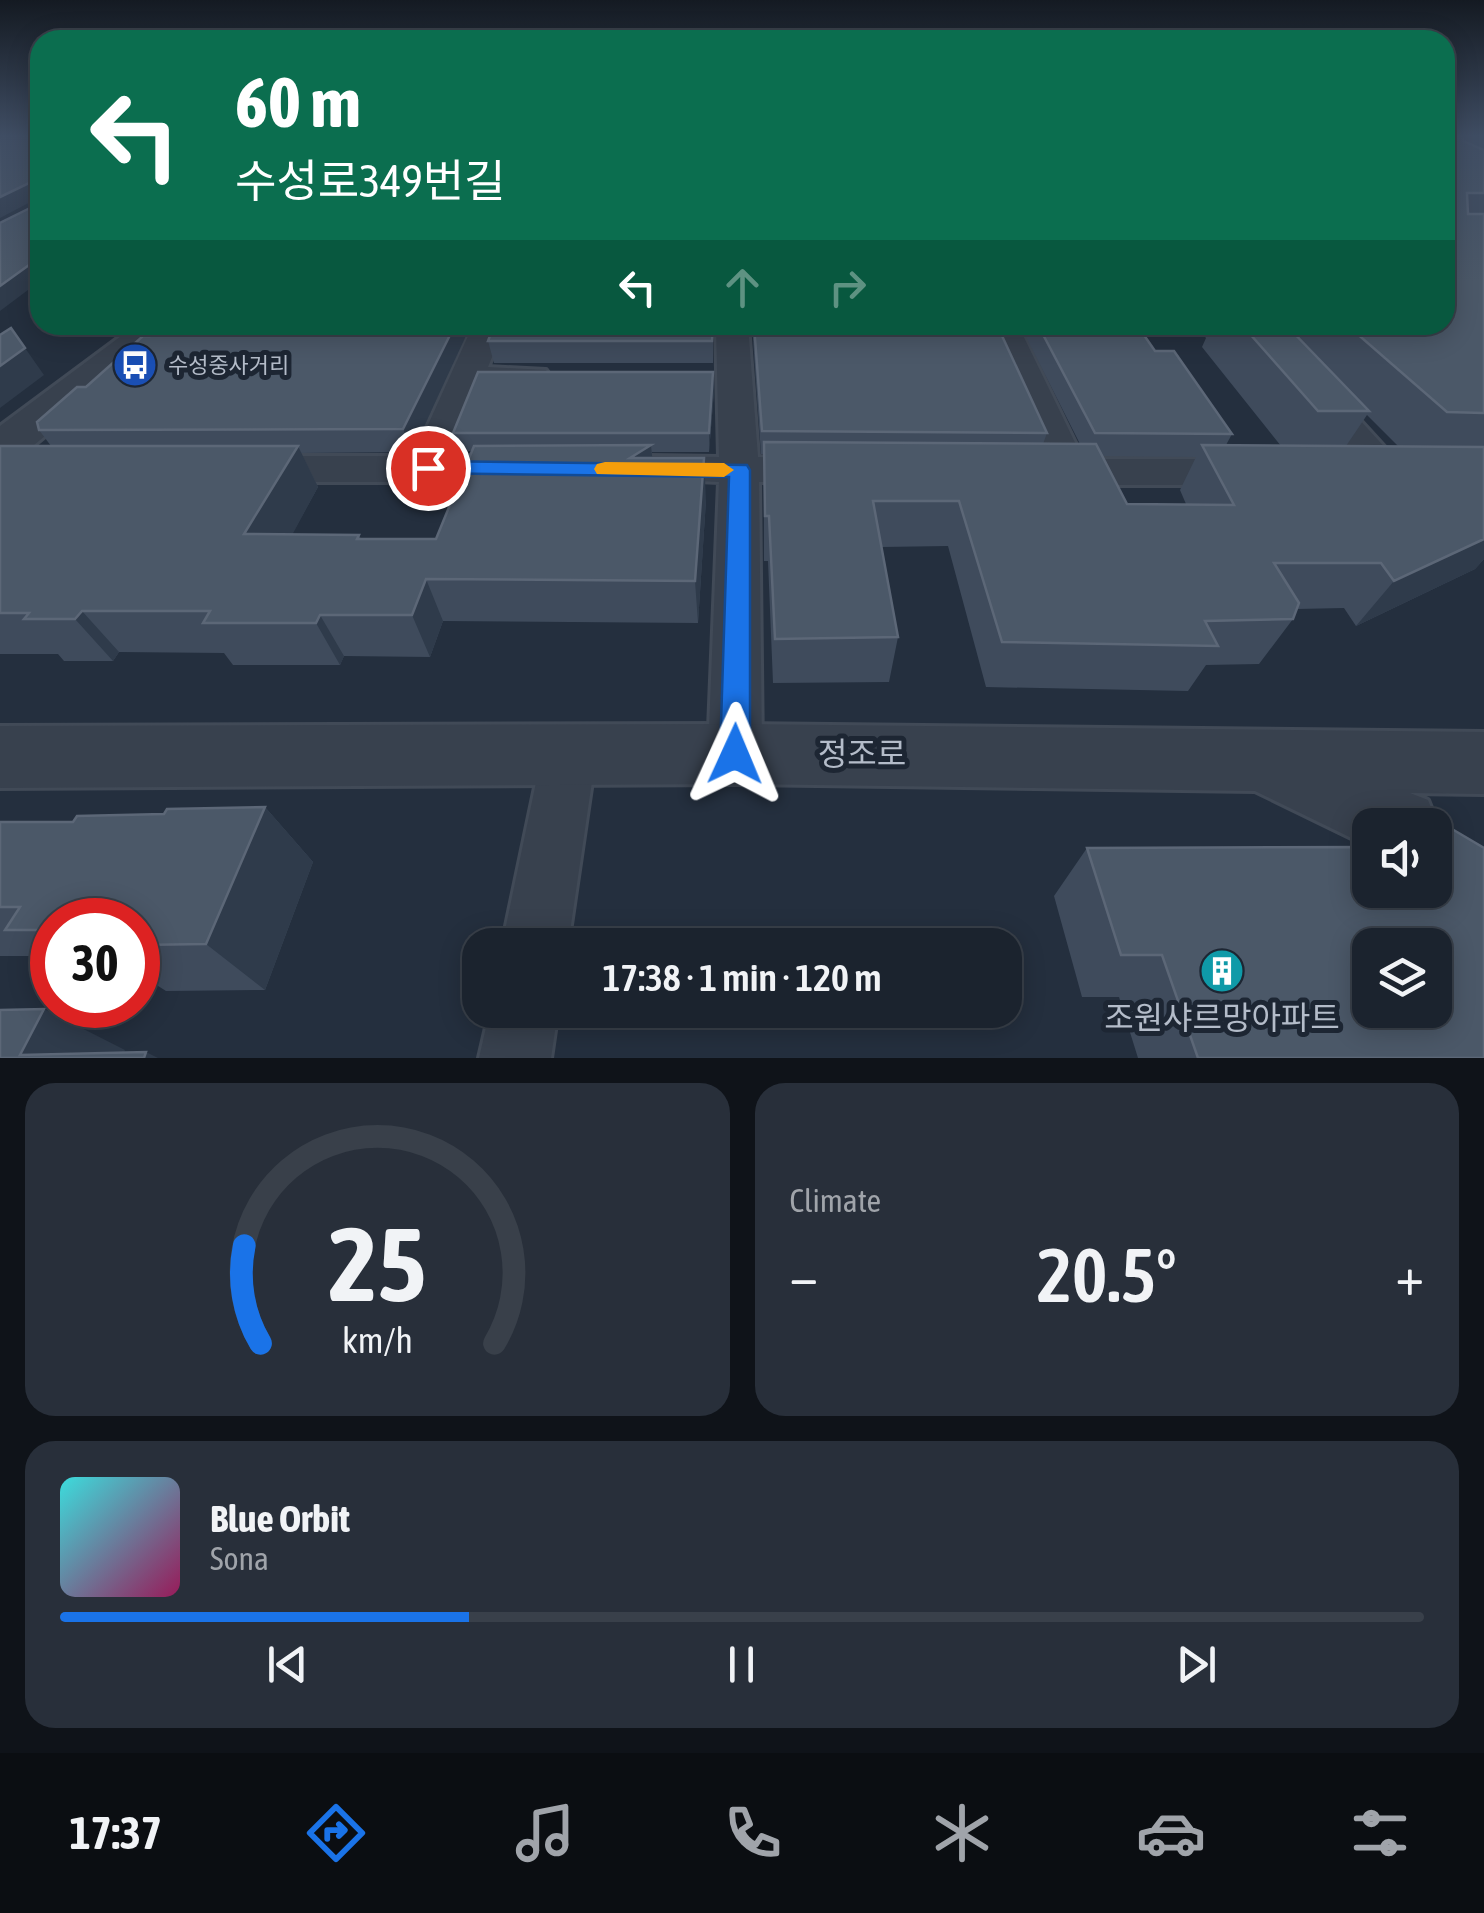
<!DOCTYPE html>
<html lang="en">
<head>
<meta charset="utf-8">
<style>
  :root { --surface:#1b232e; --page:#282f3a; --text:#f1f3f6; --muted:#a0a4aa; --line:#39404a; --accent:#1a73e8 }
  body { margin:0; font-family:"Asap Condensed","Noto Sans KR",sans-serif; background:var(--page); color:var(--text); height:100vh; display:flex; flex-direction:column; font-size:38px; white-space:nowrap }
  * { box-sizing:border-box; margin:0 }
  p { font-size:32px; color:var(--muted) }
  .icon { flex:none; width:55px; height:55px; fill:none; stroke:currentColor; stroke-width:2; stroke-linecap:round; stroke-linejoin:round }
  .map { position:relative; height:1058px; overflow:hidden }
  .panel { display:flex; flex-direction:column; gap:25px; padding:25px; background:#0f1319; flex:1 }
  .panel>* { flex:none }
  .banner { position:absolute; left:30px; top:30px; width:1425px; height:305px; border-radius:30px; box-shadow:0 5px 25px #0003,0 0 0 2px var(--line); background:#0b6e4f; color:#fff; overflow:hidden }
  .tools { position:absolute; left:1352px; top:808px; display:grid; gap:20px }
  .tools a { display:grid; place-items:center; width:100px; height:100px; border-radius:20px; background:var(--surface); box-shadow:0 5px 25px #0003,0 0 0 2px var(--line); font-size:50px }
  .speed { position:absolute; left:30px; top:898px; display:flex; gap:20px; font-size:50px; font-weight:700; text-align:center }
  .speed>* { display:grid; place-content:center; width:130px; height:130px; border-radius:50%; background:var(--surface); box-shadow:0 5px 25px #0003,0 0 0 2px var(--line); line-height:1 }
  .speed .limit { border:15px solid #d22; background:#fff; color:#111 }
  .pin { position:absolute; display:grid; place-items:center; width:85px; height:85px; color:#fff; margin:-42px; border:5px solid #fff; border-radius:50%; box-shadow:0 2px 10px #0007 }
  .me { position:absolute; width:110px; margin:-55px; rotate:1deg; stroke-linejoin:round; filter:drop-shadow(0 0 8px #0008) }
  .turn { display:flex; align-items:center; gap:35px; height:210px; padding:0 40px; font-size:45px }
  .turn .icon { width:130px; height:130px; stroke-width:2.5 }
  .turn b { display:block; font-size:70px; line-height:85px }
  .lanes { display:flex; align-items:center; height:95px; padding:0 40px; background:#0003; justify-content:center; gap:50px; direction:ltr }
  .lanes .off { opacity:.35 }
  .big { font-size:75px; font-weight:600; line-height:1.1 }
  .panel .widget { flex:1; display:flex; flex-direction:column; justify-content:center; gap:15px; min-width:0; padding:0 35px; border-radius:30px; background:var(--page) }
  .panel .dial { align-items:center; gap:0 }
  .dial svg { height:260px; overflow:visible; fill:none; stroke:var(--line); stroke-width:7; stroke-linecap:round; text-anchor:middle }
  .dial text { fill:var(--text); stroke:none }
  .song { display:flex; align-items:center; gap:30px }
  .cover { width:120px; height:120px; border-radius:15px; background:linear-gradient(135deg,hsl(180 70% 55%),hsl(330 70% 35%)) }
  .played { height:10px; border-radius:5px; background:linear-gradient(90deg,var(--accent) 30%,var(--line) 30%) }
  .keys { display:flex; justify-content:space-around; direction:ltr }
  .heat { display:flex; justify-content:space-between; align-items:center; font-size:55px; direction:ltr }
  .panel .tiles { flex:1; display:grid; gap:25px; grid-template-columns:1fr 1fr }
  .widget:last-child { grid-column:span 2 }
  .trip { position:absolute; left:462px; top:928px; width:560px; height:100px; border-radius:30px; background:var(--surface); box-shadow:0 5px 25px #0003,0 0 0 2px var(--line); font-weight:600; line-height:100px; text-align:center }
  .tabs { display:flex; height:160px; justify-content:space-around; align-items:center; background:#0b0e12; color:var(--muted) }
  .tabs .icon { width:70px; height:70px }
  .tabs .current { color:var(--accent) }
  .tabs b { font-size:45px; color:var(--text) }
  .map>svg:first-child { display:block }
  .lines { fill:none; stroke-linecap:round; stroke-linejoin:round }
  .minor-casing { stroke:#414a57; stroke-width:6 }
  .tertiary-casing { stroke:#414a57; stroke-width:6 }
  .minor { fill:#38414e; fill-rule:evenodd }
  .tertiary { fill:#38414e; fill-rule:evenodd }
  .wall { fill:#3f4b5c; fill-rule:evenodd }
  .shaded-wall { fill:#2f3b4b }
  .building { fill:#4b5868; stroke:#5c6777; stroke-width:2.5; fill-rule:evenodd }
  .route { fill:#1a73e8; stroke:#114b97; stroke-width:2.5 }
  .slow { fill:#f59e0b }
  .labels { text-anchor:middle; stroke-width:10; stroke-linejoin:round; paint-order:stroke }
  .far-poi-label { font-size:22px; fill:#b4bcc9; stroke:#1d2633; text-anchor:start }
  .near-street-label { font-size:32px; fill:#b4bcc9; stroke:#1d2633 }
  .near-poi-label { font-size:32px; fill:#b4bcc9; stroke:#1d2633 }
</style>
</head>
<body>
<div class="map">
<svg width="1484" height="1058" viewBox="0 0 1484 1058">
  <rect width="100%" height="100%" fill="#242f3e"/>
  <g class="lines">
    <defs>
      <path id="minor" d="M473 325H505L488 367 546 370 551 377 546 384 480 387 452 456H524L538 460 544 469 538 478 524 482H250L236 478 230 469 236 460 250 456H414Z
        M716 325H748L758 457 833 461 839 470 833 479 819 483 759 482 762 754 754 771 735 779 716 771 708 754 719 482 636 478 630 469 636 460 650 456 719 457Z
        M986 325H1018L1083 459H1244L1258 463 1264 472 1258 481 1244 485H1070L1041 480 1035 471 1045 461Z
        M1240 325H1273L1400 464 1406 473 1400 482 1386 486 1372 482Z
        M569 729 588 737 596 754 568 945H502L542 754 550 737Z
        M490 1010H558L551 1058H479Z"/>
      <path id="tertiary" d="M136 325H180L17 459 0 464V426Z
        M735 724 1484 732V794L1410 793 1428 800 1438 825 1435 833V825H1370V847L1255 791 735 784 0 788V726Z"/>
    </defs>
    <!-- minor casing -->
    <use href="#minor" class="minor-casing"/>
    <!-- tertiary casing -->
    <use href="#tertiary" class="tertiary-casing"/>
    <!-- minor -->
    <use href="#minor" class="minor"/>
    <!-- tertiary -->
    <use href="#tertiary" class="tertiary"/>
  </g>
  <!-- wall -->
  <path class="wall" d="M1445 134H1484V559L1475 569 1356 626 1344 608 1297 609 1293 619 1259 664 1206 665 1188 691 986 687 948 546 882 547 898 637 889 682 773 683 768 561H764V454H761L752 325H997L1047 433 1043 444H1080L1020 325H1137L1155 351 1232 434 1226 445 1281 446 1202 347 1206 338 1196 325H1445ZM1367 415 1399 447 1346 446ZM1103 456 1196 457 1180 490 1186 504H1127Z
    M162 325H471L412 452 301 453 318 487 292 534 359 535 361 539H436L471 451H459L453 433 713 372 714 391 709 452H652V458L706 500 698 623 443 621 430 657 344 656 340 665H233L224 653 119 652 113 661H64L58 654H0V446H51L39 430 86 387Z
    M713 325V363H494L488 341Z
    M265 807 313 862 265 990 166 991 144 977H138V920H52V958L50 956H0V822H73Z
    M1418 809 1484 848V1058H1138L1119 997H1082L1054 896 1087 848 1435 890V825H1399Z"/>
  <!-- shaded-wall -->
  <path class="shaded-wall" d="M29 183 38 198 0 218V197Z
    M40 257V281L0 311V286Z
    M455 325H471L412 452 403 429Z
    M25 348 44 375 0 408V366Z
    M713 372 714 391 709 452V433Z
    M651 445 655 487 630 458Z
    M298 446 318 487 270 576 244 534Z
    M704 458 706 500 698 623 695 581Z
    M1484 539V559L1475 569 1356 626 1394 581Z
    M426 579 443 621 430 657 412 615Z
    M82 611 119 652 113 661 75 619Z
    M320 615 344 656 340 665 316 623Z
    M265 807 313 862 265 990 206 944Z
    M44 1009 125 1050 122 1058 20 1055Z
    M146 1052 158 1058H144Z"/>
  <!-- building -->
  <path class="building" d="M0 134H40V257L0 286V223L32 207 34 184 29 183 0 197Z
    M1445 134H1462L1463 141 1484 150V193H1467L1468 214H1484V413L1447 412 1347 325H1445Z
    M162 325H455L403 429 39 430 37 422 77 387H86L143 336H150Z
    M494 325H713L712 341H488Z
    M754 325H997L1047 433 762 431Z
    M1038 325H1137L1155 351H1174L1232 434 1095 433Z
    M1242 325H1286L1369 411H1318Z
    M11 328 25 348 0 366V335Z
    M478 372H713L709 433H453Z
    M764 442 1096 444 1127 504 1234 505 1202 445 1484 447V539L1394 581 1381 563H1274L1299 603 1293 619 1205 621 1218 646 1002 642 959 501H873L898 637 775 639 769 516H765Z
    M651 445 630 458H704L695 581 426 579 412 615H320L316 623H203L210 611H82L75 619H24L29 613H0V446H298L244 534 359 535 357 539H436L474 446Z
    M265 807 206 944 138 945V920H52V930H5L20 907H0V822H73L77 816 164 814 167 809Z
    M1418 809 1484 848V1058H1198L1162 955H1121L1087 848 1370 847V890H1435V846H1442L1435 835V825H1429ZM1370 945H1435V1010H1370Z
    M44 1009 20 1055 146 1052 144 1058H0V1010Z"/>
  <!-- sky -->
  <linearGradient id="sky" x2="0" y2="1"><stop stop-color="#141a22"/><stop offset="0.48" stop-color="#3f4d63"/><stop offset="1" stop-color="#3f4d63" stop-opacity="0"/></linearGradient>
  <rect width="1484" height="282" fill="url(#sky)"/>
  <!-- route -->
  <path class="route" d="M428 461 747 465 750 470V754L745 763 735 767 725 763 720 754 729 477 420 473 417 468Z"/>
  <!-- slow -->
  <path class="slow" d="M605 462 724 463 734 470 724 477 597 474 594 469 597 464Z"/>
  <!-- icons -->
  <defs>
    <symbol id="bus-disc" viewBox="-11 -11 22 22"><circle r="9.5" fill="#1a4fb4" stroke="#1d2633"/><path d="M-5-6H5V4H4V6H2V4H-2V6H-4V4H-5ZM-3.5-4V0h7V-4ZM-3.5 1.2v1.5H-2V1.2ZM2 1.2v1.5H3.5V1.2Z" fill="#fff"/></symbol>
    <symbol id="building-disc" viewBox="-11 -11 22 22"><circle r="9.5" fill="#0f9aa8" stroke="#1d2633"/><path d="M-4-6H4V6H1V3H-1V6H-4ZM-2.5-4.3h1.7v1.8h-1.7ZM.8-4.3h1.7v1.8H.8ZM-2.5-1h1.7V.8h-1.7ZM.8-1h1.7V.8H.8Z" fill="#fff"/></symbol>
  </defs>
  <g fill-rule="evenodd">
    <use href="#bus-disc" x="110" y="340" width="50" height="50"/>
    <use href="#building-disc" x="1197" y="946" width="50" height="50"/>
  </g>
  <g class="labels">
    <!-- far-poi labels -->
    <g class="far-poi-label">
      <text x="168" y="373">수성중사거리</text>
    </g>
    <!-- near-street labels -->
    <g class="near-street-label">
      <text x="862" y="765">정조로</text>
    </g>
    <!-- near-poi labels -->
    <g class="near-poi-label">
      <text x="1222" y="1029">조원샤르망아파트</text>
    </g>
  </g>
</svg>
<div class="tools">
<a><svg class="icon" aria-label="sound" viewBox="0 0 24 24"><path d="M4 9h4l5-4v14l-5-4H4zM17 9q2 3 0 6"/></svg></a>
<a><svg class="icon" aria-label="layers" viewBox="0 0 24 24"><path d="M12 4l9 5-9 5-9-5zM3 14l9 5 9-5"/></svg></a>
</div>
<div class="speed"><div class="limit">30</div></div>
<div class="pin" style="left:428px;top:468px;background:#d93025"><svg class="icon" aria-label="arrive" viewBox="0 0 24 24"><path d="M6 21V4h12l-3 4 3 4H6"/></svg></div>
<svg class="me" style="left:735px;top:754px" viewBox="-20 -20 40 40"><path d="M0-17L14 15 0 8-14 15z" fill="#1a73e8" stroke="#fff" stroke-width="4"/></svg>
<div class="trip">17:38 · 1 min · 120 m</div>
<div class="banner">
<div class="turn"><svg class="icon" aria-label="left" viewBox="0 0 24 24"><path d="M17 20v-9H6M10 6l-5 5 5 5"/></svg><div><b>60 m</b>수성로349번길</div></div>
<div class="lanes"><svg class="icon" aria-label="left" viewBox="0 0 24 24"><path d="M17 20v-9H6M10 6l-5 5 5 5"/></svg><svg class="icon off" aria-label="ahead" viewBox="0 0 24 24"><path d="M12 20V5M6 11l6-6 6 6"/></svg><svg class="icon off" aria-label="right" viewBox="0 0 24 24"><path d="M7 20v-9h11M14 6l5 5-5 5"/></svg></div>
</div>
</div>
<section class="panel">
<div class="tiles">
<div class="widget dial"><svg viewBox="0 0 100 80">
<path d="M14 69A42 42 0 1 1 86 69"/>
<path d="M14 69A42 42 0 0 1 9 39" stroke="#1a73e8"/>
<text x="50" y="56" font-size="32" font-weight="700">25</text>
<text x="50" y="72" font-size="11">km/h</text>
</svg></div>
<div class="widget"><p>Climate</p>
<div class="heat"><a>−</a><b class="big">20.5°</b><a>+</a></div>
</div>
<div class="widget">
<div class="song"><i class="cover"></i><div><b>Blue Orbit</b><p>Sona</p></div></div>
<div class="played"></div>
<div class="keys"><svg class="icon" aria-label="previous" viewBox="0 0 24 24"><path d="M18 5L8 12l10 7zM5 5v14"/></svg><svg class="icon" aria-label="pause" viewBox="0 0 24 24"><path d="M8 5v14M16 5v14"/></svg><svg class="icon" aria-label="next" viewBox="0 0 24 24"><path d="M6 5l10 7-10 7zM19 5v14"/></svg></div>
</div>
</div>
</section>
<nav class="tabs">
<b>17:37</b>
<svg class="icon current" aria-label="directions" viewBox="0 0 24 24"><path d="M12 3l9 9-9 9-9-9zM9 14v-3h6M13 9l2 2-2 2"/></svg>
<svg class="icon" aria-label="music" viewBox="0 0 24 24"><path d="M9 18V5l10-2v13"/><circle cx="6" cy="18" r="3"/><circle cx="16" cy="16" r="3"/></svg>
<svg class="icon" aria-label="phone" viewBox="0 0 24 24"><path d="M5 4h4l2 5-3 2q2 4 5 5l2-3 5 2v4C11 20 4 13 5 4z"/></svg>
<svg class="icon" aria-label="climate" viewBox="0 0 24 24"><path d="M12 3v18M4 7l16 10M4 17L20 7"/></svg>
<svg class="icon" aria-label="car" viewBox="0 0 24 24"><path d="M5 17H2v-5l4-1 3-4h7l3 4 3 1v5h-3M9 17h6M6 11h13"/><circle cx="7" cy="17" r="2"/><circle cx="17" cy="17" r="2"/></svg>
<svg class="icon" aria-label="filters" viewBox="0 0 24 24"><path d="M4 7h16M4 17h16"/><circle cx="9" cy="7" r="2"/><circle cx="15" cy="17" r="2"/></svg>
</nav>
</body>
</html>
